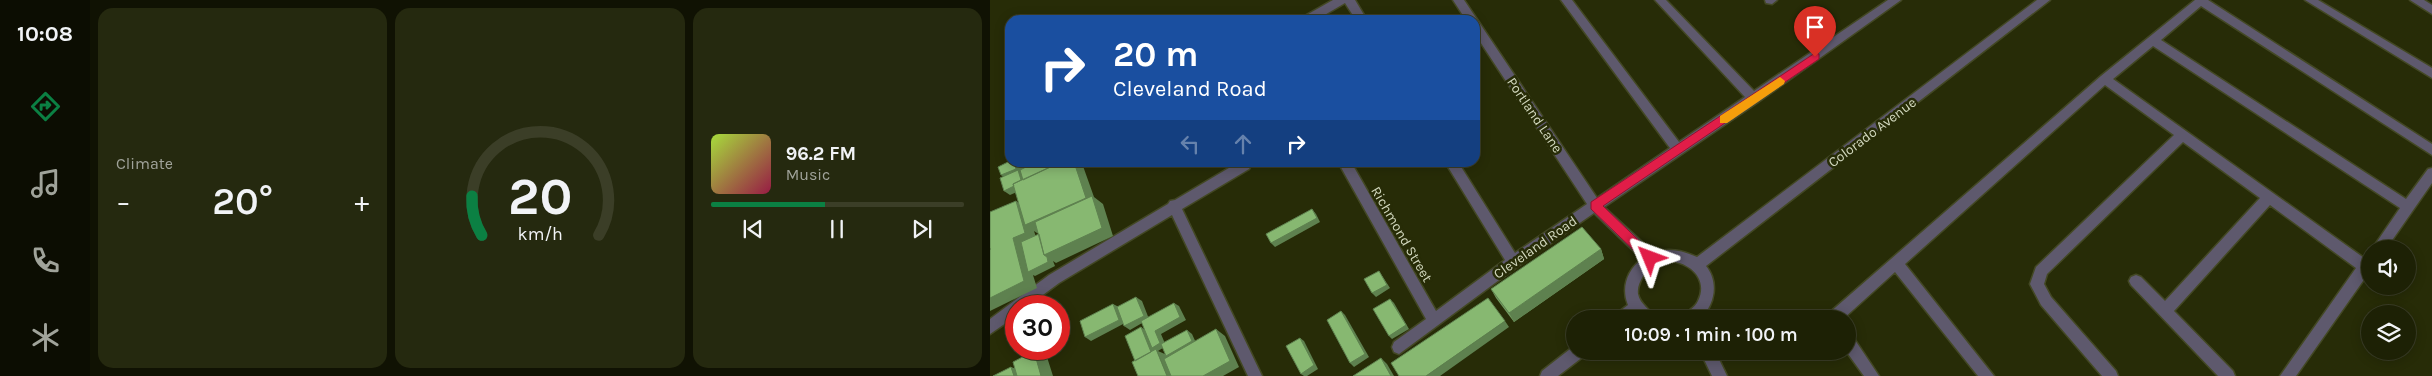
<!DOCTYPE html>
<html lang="en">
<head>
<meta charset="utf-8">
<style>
  :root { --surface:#1d2105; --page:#25290f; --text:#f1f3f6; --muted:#a0a39a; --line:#3b3e27; --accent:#0b8043 }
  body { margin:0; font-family:Karla,sans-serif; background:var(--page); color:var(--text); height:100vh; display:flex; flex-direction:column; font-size:19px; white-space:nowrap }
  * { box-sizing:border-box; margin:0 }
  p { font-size:16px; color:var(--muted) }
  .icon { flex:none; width:28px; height:28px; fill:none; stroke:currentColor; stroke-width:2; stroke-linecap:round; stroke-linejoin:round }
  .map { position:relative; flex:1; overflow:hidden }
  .details { display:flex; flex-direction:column; gap:8px; padding:8px; background:#101203; width:900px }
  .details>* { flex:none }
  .guide { position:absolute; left:15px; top:15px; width:475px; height:152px; border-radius:15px; box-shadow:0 2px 12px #0003,0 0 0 1px var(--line); background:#1a4fa0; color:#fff; overflow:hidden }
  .buttons { position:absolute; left:1371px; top:240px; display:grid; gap:10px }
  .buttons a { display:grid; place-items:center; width:55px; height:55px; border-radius:50%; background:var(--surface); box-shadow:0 2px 12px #0003,0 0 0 1px var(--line); font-size:25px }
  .speed { position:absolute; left:15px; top:295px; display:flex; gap:10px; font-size:25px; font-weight:700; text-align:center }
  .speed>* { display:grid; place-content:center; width:65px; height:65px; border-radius:50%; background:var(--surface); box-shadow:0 2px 12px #0003,0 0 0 1px var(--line); line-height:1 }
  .speed .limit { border:8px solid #d22; background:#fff; color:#111 }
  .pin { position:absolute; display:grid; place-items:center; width:42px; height:42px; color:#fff; margin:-51px -21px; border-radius:50% 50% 50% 0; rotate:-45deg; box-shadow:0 0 5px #0007 }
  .pin .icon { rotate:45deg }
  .me { position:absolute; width:55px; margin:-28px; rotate:314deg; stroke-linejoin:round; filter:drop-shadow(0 0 4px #0008) }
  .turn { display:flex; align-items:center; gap:18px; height:105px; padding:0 25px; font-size:22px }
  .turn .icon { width:65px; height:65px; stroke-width:2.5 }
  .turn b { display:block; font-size:35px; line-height:42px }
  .lanes { display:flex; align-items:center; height:48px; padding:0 25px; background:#0003; justify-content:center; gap:25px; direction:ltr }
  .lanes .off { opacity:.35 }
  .big { font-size:38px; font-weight:600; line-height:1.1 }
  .details .card { flex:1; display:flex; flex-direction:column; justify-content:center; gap:8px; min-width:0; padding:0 18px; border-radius:15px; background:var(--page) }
  .details .dial { align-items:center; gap:0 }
  .dial svg { height:130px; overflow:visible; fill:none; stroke:var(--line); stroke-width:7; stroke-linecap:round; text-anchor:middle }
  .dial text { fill:var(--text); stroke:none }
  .song { display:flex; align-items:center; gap:15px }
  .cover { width:60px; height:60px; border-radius:8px; background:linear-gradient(135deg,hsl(80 70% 55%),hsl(340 70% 35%)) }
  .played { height:5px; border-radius:2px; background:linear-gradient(90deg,var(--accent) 45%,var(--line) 45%) }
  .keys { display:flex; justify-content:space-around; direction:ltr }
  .heat { display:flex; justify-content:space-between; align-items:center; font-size:28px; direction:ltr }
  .details .tiles { flex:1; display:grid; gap:8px; grid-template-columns:repeat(3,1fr) }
  .trip { position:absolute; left:576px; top:310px; width:290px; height:50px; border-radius:25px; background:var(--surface); box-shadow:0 2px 12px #0003,0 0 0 1px var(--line); font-weight:600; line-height:50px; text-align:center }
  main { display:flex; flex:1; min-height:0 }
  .tabs { display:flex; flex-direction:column; width:90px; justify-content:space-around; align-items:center; background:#0c0d02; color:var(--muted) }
  .tabs .icon { width:35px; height:35px }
  .tabs .on { color:var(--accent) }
  .tabs b { font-size:22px; color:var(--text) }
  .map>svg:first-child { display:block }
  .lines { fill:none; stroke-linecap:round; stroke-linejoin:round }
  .street-casing { stroke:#434824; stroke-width:3 }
  .street { fill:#5e596d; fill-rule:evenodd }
  .wall { fill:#749e61 }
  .shaded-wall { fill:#5e814f; fill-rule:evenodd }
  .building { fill:#87b871; stroke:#5e814f }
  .route { fill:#e11d48; stroke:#92132f }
  .slow { fill:#f59e0b }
  .labels { text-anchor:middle; stroke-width:5; stroke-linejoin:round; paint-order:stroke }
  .street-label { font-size:14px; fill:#d3d9bf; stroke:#272c07 }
</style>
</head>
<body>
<main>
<nav class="tabs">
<b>10:08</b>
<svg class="icon on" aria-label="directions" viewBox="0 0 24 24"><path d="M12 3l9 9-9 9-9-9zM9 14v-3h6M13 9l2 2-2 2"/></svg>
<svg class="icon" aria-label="music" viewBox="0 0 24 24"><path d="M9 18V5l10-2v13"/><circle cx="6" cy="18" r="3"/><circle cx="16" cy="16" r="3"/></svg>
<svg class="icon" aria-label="phone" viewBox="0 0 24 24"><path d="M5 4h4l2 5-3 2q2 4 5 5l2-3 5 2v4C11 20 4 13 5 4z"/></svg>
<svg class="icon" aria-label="climate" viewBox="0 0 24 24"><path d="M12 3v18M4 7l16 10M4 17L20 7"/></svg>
</nav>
<section class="details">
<div class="tiles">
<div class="card"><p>Climate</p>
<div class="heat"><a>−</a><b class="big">20°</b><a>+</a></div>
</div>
<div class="card dial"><svg viewBox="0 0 100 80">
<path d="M14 69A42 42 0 1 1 86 69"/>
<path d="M14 69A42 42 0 0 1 8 45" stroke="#0b8043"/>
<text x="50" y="56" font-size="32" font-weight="700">20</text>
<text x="50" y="72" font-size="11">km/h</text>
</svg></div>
<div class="card">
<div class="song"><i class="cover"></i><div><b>96.2 FM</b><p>Music</p></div></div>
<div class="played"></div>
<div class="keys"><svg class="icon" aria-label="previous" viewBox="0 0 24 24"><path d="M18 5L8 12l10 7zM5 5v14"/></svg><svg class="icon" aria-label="pause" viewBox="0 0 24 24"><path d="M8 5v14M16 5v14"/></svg><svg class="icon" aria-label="next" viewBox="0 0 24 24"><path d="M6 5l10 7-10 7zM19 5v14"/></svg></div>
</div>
</div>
</section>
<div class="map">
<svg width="1442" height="376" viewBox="0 0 1442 376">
  <rect width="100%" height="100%" fill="#272c07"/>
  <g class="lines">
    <defs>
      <path id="street" d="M343 0H365L377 20H366L355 3 326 20H312L313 17Z
        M463 0H474L607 198 680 148 571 0H582L689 142 755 97 665 0H676L764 91 898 0H911L768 102 614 207 663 252C680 248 691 250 707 257L1047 0H1060L716 266C729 282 725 305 710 319H693C696 311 705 308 708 301 725 267 669 245 653 276 650 282 647 287 648 294 650 305 661 309 665 319H648L646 316 642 319H624L626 314 638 305C631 288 637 270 652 259L604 213 528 266 409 354 404 352 402 347 404 342 436 319 348 162H361L446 311 515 260 455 162H468L525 253 597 204 485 34V20H476Z
        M775 0H787L782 4 776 3Z
        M1205 0H1218L1442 144V155L1211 6 1171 40 1416 199 1438 169 1442 168V183L1396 249H1382L1410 208 1163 46 1123 79 1374 258 1380 254V271L1306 376H1290L1366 268 1280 205 1184 311 1243 371 1245 376H1228L1141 285 1139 281 1141 277 1146 275 1151 277 1175 301 1270 198 1193 142 1057 274 1054 284 1061 297 1126 371 1128 376H1112L1051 305 1040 284 1046 267 1184 135 1115 85 915 264 1004 376H988L905 272 853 319H836L838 314 1111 76Z
        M1315 0H1328L1442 68V78Z
        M1420 0H1434L1442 5V14Z
        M249 162H260L261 165 259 169 192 209 272 376H258L182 215 69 283 38 306H26V316L0 334V319L59 275 178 204 180 201 185 200Z
        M858 335 863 337 889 376H874L856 351Z
        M584 346 585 351H596L594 356 568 376H550L552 371Z
        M710 351H725L737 376H722Z"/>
    </defs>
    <!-- street casing -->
    <use href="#street" class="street-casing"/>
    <!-- street -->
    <use href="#street" class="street"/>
  </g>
  <!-- wall -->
  <path class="wall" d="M611 249 614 259 524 322 506 298 501 289Z"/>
  <!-- shaded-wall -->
  <path class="shaded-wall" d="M24 162H27L30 164 43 162H59L38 187 20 195 14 191 18 180 11 175Z
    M84 162H89L93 166 104 197 113 204 123 236 66 263 63 261 65 266 45 276 43 275 47 288 0 311V298L23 238 26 201 38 209ZM105 206 54 255 47 240 44 231 47 233Z
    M322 209 326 214 330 222 285 247 281 243Z
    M611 249 614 259 524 322 519 313Z
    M389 271 400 288 386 297 382 293Z
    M146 297 152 301 159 319 140 330 134 326Z
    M400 299 404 303 419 329 402 339 399 336Z
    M184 303 189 306 196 320 171 334 176 346 168 351 177 355 197 330 202 334 207 345 185 376H177L167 351 165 349 167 355 151 364V327L157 331H165Z
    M123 304 129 307 135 323 101 341 95 337Z
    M351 311 355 315 379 357 364 367 360 363Z
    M515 321 519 327 450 376H436Z
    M226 329 235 336 249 367 233 376H213Z
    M310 338 314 341 328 369 317 376H314L311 374Z
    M44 351 57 357 63 376H51Z
    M391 358 397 364 404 376H401Z
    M21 367 35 372 36 376H24Z"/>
  <!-- building -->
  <path class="building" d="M20 161V162H24L26 169 11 175 8 167Z
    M28 162H43L30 168Z
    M46 162H71L33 180 30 170Z
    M71 162H84L96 198 35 225 23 184Z
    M28 170 31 180 23 184 24 186 14 191 10 178Z
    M102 196 112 228 54 255 45 222Z
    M26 201 35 233 23 238 34 281 0 298V249H1H0V212Z
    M322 209 327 218 281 243 276 234Z
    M592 227 611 249 519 313 501 289Z
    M49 234 54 255 57 257 58 262 38 272 31 242Z
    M389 271 397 285 382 293 374 279Z
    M146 297 154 316 134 326 127 307Z
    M498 298 515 321 436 376H409L401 363Z
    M400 299 416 325 399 336 383 309Z
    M184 303 190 317 165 331 170 343 162 348 151 321Z
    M123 304 129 320 95 337 90 321Z
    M351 311 375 354 360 363 337 320Z
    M151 327 161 352 145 361 135 336Z
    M226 329 240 361 213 376H181L174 359Z
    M197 330 202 341 176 356 171 344Z
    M310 338 324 365 311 374 296 346Z
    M166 349 177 376H148L142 362Z
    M44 351 51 376H27L23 362Z
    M391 358 401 376H363Z
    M21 367 24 376H3Z"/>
  <!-- route -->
  <path class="route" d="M825 53 829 54V59L613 206 664 255 666 258 664 262H656L601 209V202Z"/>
  <!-- slow -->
  <path class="slow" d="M790 77 795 81 794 84 737 123H730V116Z"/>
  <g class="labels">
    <!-- street labels -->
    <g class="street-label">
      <text transform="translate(545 115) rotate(56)" y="5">Portland Lane</text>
      <text transform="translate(882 132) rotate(-37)" y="5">Colorado Avenue</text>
      <text transform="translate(412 234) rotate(60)" y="5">Richmond Street</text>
      <text transform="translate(545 247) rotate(-35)" y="5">Cleveland Road</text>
    </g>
  </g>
</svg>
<div class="buttons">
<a><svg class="icon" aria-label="sound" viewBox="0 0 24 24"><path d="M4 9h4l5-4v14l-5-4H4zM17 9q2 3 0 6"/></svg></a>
<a><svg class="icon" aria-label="layers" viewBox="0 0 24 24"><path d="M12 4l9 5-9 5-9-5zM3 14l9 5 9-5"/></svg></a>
</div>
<div class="speed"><div class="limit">30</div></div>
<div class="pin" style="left:825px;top:57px;background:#d93025"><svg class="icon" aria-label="arrive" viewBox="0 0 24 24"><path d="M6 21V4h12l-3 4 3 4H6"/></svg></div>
<svg class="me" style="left:660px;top:258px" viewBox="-20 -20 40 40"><path d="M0-17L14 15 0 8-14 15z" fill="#e11d48" stroke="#fff" stroke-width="4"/></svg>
<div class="trip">10:09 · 1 min · 100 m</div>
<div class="guide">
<div class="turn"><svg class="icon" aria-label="right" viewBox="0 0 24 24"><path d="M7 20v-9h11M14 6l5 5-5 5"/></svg><div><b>20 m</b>Cleveland Road</div></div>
<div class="lanes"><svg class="icon off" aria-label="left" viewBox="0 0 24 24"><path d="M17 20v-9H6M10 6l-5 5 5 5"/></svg><svg class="icon off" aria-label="ahead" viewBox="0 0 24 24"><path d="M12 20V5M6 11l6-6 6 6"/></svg><svg class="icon" aria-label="right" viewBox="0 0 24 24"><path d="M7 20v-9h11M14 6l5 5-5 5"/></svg></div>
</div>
</div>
</main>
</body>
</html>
